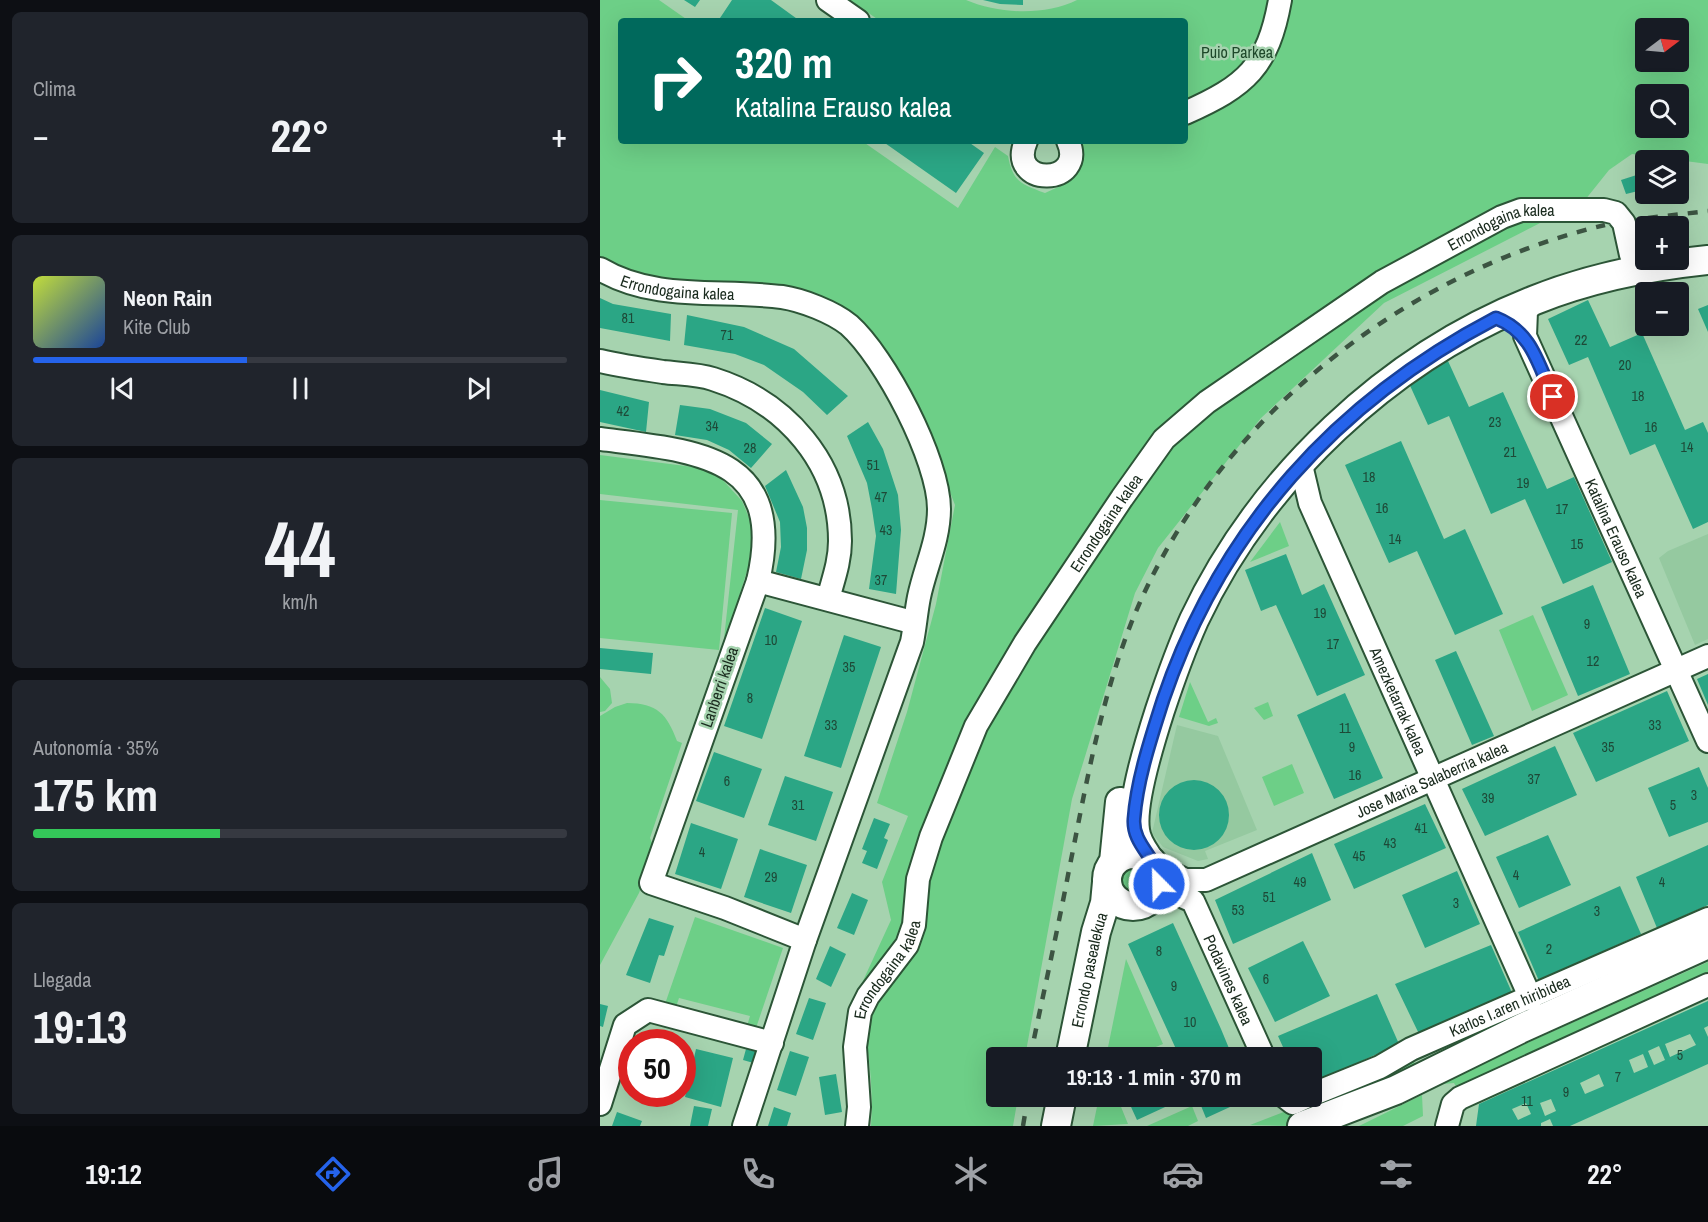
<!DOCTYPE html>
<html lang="es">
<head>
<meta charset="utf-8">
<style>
  :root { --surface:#171b24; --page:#20242c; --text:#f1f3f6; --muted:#9ea1a6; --line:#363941; --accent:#2563eb }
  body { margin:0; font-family:"Archivo Narrow",sans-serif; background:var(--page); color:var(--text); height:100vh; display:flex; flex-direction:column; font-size:22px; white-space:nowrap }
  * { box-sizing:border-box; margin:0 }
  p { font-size:20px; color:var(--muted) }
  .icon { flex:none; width:33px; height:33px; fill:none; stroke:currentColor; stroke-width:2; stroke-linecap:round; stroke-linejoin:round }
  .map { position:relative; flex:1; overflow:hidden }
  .drawer { display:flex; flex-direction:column; gap:12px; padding:12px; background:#0d0f14; width:600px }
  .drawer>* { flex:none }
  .guide { position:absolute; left:18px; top:18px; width:570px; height:126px; border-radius:6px; box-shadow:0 6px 24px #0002; background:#00695c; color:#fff; overflow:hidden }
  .needle { width:39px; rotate:74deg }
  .buttons { position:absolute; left:1035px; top:18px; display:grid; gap:12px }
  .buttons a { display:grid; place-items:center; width:54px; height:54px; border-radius:6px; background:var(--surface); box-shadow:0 6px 24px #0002; font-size:30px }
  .speed { position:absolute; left:18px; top:1029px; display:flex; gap:12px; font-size:30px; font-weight:700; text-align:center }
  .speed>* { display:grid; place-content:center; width:78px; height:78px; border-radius:50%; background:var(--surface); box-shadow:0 6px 24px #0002; line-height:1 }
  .speed .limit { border:9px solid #d22; background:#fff; color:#111 }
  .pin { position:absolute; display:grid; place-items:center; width:51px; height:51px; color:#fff; margin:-26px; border:3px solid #fff; border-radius:50%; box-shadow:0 2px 6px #0007 }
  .me { position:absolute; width:66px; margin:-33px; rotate:337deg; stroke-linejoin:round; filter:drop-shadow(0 0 4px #0008) }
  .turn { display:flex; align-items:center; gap:21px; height:126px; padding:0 18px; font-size:27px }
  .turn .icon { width:78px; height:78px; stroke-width:2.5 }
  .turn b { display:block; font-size:42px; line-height:51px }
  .big { font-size:45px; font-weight:700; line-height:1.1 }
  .drawer .widget { flex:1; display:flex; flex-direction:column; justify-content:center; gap:9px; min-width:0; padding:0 21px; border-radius:9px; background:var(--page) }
  .drawer .dial { align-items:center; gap:0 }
  .dial b { font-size:78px; line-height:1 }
  .song { display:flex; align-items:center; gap:18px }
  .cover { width:72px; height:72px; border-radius:9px; background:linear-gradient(135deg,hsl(70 70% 55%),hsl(220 70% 35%)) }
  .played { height:6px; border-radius:3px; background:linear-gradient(90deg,var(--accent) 40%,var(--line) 40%) }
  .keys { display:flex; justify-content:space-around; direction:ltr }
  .heat { display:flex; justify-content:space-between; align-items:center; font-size:33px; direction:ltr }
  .charge { height:9px; border-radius:4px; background:linear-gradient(90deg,#34c759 35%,var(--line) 0) }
  .trip { position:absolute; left:386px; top:1047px; width:336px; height:60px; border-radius:6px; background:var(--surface); box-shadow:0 6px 24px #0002; font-weight:700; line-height:60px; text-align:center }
  .dock { display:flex; height:96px; justify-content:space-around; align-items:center; background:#090b0e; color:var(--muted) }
  .dock .icon { width:42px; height:42px }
  .dock .current { color:var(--accent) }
  .dock b { font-size:27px; color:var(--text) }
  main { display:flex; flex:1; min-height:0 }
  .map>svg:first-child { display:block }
  .built { fill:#95c9a0 }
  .green { fill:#6dcf87; fill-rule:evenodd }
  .building { fill:#2ba685; fill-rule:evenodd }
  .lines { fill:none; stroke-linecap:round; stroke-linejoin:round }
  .minor-casing { stroke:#2c5537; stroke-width:26 }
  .major-casing { stroke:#2c5537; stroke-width:32 }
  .minor { stroke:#fff; stroke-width:22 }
  .major { stroke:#fff; stroke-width:28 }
  .rail { stroke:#3c5442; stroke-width:4.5; stroke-dasharray:10 10; stroke-linecap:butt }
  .route-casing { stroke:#184099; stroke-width:15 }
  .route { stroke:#2563eb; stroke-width:10 }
  .labels { text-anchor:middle; stroke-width:5; stroke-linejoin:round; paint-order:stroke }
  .number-label { font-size:14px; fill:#1e4937 }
  .park-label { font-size:16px; fill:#1e482a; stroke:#a6d3af }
  .street-label { font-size:16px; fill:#192a1d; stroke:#a6d3af }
</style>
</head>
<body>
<main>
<section class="drawer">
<div class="widget"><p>Clima</p>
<div class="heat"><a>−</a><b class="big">22°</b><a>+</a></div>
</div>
<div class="widget">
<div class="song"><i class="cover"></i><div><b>Neon Rain</b><p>Kite Club</p></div></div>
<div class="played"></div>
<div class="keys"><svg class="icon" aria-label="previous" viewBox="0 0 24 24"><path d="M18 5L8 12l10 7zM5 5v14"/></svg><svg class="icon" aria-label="pause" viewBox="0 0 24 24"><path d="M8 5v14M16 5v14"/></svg><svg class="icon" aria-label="next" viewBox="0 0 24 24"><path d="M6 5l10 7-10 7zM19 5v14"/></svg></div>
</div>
<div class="widget dial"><b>44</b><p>km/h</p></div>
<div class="widget"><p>Autonomía · 35%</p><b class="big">175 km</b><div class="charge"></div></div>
<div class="widget"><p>Llegada</p><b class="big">19:13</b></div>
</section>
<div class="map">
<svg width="1108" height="1126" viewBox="0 0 1108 1126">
  <rect width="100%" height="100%" fill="#a6d3af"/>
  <!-- built -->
  <path class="built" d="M1108 534V639L1095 645 1059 558 1068 551Z
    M577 725 618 736 657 830 605 851 608 859 598 861 563 847 552 833Z"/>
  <!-- green -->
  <path class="green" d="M0 0H59L89 21H21V141H262L358 208 395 147 408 156C413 183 422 184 445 193L467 183 483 151 478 141H585V21H280L250 0H366C399 14 445 16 477 0H1108V164L1032 154 1009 170 985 200 784 303 661 418 558 548 535 593 472 799 425 1057 396 1058V1096L418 1097 413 1126H271C274 1082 268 1039 256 996L291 920 282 882 308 816 277 803 307 712 336 604 355 505 325 428 243 312 22 272 0 260ZM1046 28H1078V62H1046ZM1046 94H1078V128H1046Z
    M0 455 101 468 119 476 142 501 155 532 153 552 123 648 138 510 0 494Z
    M0 500 132 513 119 650 0 638Z
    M680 522 689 546 650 562Z
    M933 615 968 695 932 711 899 630Z
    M0 677 10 689 12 703 5 711 0 712Z
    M590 682 608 722 616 718 618 723 609 726 579 717Z
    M668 702 673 716 664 720 654 708Z
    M27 703C57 703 67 714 77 741L82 743 50 838 55 850 39 893 0 965V716L15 707Z
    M692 764 704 793 674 806 662 777Z
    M519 880a14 14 0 1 1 28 0a14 14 0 1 1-28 0Z
    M95 917 183 948 156 1028 147 1026 150 1016 79 998 76 1007 65 1004Z
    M526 959 563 1044 532 1057H506Z
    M1108 962V975L858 1090 854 1083 843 1084 900 1055Z
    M811 1053 817 1070 688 1126 650 1125 689 1110Z
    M822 1095 823 1116 803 1126H759Z
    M499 1097H517L528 1124 493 1126Z
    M592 1106 598 1121 588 1126H547Z"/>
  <!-- building -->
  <path class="building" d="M84 0H100L95 7Z
    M132 0H171L200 21H118Z
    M383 0H423V5L400 4Z
    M282 141H367L384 153 356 193Z
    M1046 172V189L1026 194 1021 180Z
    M0 298 13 304 71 314 70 341 0 328Z
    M988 300 1010 347 1042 333 1085 430 1103 422 1108 433V522L1093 529 1055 444 1030 455 988 357 969 365 948 319Z
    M1108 305V332L1098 309Z
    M87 315 144 327 194 349 248 396 227 415 203 392 164 365 135 354 84 345Z
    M848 361 869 407 903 392 947 489 974 477 1012 562 963 584 925 499 891 514 849 416 828 425 807 379Z
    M0 390 49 402 46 432 0 422Z
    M80 405 110 409 146 423 172 444 151 468 129 450 107 440 75 435Z
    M268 422 283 449 298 495 301 530 296 594 269 589 276 536 272 509 267 483 247 436Z
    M801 441 844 539 865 529 903 614 855 635 817 551 789 563 745 465Z
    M186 470 203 507 207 528V550L201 579 176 572 181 547 180 522 165 486Z
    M686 554 702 595 724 584 765 675 717 696 676 605 661 611 645 570Z
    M993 585 1030 674 978 696 941 607Z
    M165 608 202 621 162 739 124 726Z
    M244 635 281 647 241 768 204 756Z
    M0 648 53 653 51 674 0 669Z
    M856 651 894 736 872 745 835 660Z
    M1108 674V705L1097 679Z
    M1067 691 1089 741 996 782 973 733Z
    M745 693 783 778 734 799 697 715Z
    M955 746 977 795 885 836 862 789Z
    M114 752 162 769 144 818 96 801Z
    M1099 767 1108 788V822L1069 837 1048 788Z
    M185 776 233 792 216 841 168 825Z
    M559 815a35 35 0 1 1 70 0a35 35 0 1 1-70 0Z
    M825 804 846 848 754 889 734 844Z
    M274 818 290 824 284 838 288 840 277 869 262 863 267 851 262 849Z
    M91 823 138 839 121 889 75 874Z
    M948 835 971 885 919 908 896 857Z
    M1108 845V905L1057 928 1036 877Z
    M160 849 207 865 191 913 144 897Z
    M712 853 731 900 633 944 615 900Z
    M857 871 880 924 825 948 802 895Z
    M1020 886 1041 934 939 981 918 932Z
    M252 893 268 900 254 935 237 928Z
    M49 918 74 926 64 956 59 955 50 983 26 975Z
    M573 923 621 1029 633 1058H556L576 1049 528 944Z
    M703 941 730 996 675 1022 648 968Z
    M891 945 913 995 820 1036 795 984Z
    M230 946 246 954 231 987 216 979Z
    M777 994 799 1044 711 1084V1058H688L678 1036Z
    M209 998 226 1003 213 1040 196 1034Z
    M1108 1001V1026L1104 1028 1108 1037V1064L970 1126H953L950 1119 941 1123V1126H876L879 1104ZM1090 1034 1096 1045 1070 1057 1065 1044ZM1059 1046 1065 1060 1054 1065 1048 1051ZM1043 1054 1048 1067 1034 1073 1029 1060ZM999 1074 1004 1086 985 1094 980 1083ZM951 1099 956 1111 945 1116 940 1103ZM926 1103 931 1114 918 1120 912 1109Z
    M0 1004 8 1006 3 1027 0 1026Z
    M45 1035 70 1042H43Z
    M96 1049 133 1058 121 1107 85 1097Z
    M146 1049 157 1052V1064L143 1060Z
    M190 1051 209 1057 196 1096 177 1090Z
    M236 1074 242 1112 225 1115 219 1077Z
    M526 1096H589L537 1120Z
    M597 1096H654L606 1118Z
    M94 1106 112 1109 108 1126H90Z
    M174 1107 191 1113 187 1126H168Z
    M17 1112 42 1121 40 1126H12Z"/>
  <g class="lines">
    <defs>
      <g id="minor">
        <path d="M228 0 258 21"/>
        <path d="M585 113C646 86 668 67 680 0"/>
        <path d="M426 141C406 188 488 186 468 141"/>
        <path id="s1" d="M0 269C55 302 121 289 182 297 202 300 233 312 249 325 285 357 339 460 339 509 339 540 325 568 319 597 316 612 315 627 312 642L205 940 144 1126"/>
        <path id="s2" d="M935 300 926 311 925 336 1108 741"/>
        <path d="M0 361C21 366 42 369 63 372 80 374 98 374 113 379 186 402 240 463 240 541 240 562 233 580 228 599"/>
        <path d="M0 439C94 451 188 454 158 581L51 883 125 908 205 940"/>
        <path id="s3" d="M701 465 710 503 931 999"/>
        <path d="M158 581 308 621"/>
        <path id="s4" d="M554 864 585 880H606L1108 656"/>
        <path id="s5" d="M552 897 577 894 593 901 664 1058"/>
        <path id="s6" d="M711 1095 780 1067 811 1049 1108 919"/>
        <path d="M684 1096 693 1103 708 1096"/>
        <path d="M0 1104 25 1025 48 1010 172 1043"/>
        <path id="s7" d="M257 1126 259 1107 255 1047 260 1012 268 996 307 945 314 925 318 879 331 837 376 726 425 643 522 498 564 439 607 402 782 282 902 217 921 210H1004L1016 213 1024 223 1031 255 1044 269"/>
        <path d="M847 1126 853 1104 860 1098 1108 985"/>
      </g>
      <g id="major">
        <circle cx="533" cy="880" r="26"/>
        <path d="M548 858C542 849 536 841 535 830 531 801 551 738 560 710 570 680 581 649 594 620 661 478 789 357 935 300 990 278 1050 266 1108 260"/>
        <path d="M514 862 520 802"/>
        <path id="s8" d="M470 1058 496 932 505 903 507 882"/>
        <path d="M456 1126 462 1096"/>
        <path d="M702 1126 796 1090 922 1028 1108 944"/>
      </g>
    </defs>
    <!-- minor casing -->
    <use href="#minor" class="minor-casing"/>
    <!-- major casing -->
    <use href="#major" class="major-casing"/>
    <!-- minor -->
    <use href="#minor" class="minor"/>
    <!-- major -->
    <use href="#major" class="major"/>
    <!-- rail -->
    <path class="rail" d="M1048 218 1108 211
      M430 1058C443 995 457 933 469 870 486 786 500 702 532 621 612 423 799 274 1005 225
      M423 1126 428 1096"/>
  </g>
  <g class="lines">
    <defs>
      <path id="route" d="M559 884C560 859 532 846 534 819 537 779 551 738 563 700 621 529 737 401 896 318 932 332 938 364 953 397"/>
    </defs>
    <!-- route casing -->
    <use href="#route" class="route-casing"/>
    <!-- route -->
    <use href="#route" class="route"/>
  </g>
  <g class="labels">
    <!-- number labels -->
    <g class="number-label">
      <text x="28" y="323">81</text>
      <text x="127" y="340">71</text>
      <text x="981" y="345">22</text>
      <text x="1025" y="370">20</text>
      <text x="1038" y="401">18</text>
      <text x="23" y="416">42</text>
      <text x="895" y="427">23</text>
      <text x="112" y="431">34</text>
      <text x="1051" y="432">16</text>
      <text x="1087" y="452">14</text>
      <text x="150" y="453">28</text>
      <text x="910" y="457">21</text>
      <text x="273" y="470">51</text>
      <text x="769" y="482">18</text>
      <text x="923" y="488">19</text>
      <text x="281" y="502">47</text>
      <text x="782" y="513">16</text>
      <text x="962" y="514">17</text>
      <text x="286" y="535">43</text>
      <text x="795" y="544">14</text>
      <text x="977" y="549">15</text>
      <text x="281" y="585">37</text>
      <text x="720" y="618">19</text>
      <text x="987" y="629">9</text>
      <text x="171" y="645">10</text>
      <text x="733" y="649">17</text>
      <text x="993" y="666">12</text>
      <text x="249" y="672">35</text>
      <text x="150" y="703">8</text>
      <text x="231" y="730">33</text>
      <text x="1055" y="730">33</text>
      <text x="745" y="733">11</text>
      <text x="752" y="752">9</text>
      <text x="1008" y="752">35</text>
      <text x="755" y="780">16</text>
      <text x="934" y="784">37</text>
      <text x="127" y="786">6</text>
      <text x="1094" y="800">3</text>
      <text x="888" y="803">39</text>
      <text x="198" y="810">31</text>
      <text x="1073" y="810">5</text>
      <text x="821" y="833">41</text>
      <text x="790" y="848">43</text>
      <text x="102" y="857">4</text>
      <text x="759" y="861">45</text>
      <text x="916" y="880">4</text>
      <text x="171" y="882">29</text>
      <text x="700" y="887">49</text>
      <text x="1062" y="887">4</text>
      <text x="669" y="902">51</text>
      <text x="856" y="908">3</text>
      <text x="638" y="915">53</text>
      <text x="997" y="916">3</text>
      <text x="949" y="954">2</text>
      <text x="559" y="956">8</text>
      <text x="666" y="984">6</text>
      <text x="574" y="991">9</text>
      <text x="590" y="1027">10</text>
      <text x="1080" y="1060">5</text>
      <text x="1018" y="1082">7</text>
      <text x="966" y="1097">9</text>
      <text x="927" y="1106">11</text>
    </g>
    <!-- park labels -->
    <g class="park-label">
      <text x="637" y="58">Puio Parkea</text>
    </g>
    <!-- street labels -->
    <g class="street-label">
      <text dy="6" stroke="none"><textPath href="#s7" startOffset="1173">Errondogaina kalea</textPath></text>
      <text dy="6" stroke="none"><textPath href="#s1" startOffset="81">Errondogaina kalea</textPath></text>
      <text dy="6" stroke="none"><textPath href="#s7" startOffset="669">Errondogaina kalea</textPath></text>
      <text dy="6" stroke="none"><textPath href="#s2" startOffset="261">Katalina Erauso kalea</textPath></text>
      <text transform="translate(119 687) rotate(-71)" y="6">Lanberri kalea</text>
      <text dy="6" stroke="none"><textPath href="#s3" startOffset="256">Amezketarrak kalea</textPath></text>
      <text dy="6" stroke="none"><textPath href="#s4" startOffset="303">Jose Maria Salaberria kalea</textPath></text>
      <text dy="6" stroke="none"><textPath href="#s7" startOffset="165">Errondogaina kalea</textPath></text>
      <text dy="6" stroke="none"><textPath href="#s8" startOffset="90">Errondo pasealekua</textPath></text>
      <text dy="6" stroke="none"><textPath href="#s5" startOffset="129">Podavines kalea</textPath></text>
      <text dy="6" stroke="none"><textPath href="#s6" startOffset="218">Karlos I.aren hiribidea</textPath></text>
    </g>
  </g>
</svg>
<div class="buttons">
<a><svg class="needle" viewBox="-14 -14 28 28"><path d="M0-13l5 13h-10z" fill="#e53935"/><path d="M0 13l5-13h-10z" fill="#9ea1a6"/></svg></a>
<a><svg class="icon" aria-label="search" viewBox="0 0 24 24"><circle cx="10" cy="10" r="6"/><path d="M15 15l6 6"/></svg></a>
<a><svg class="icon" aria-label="layers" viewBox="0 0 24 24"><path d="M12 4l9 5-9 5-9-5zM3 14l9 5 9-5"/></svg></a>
<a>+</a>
<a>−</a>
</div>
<div class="speed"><div class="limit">50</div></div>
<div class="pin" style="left:953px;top:397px;background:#d93025"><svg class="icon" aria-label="arrive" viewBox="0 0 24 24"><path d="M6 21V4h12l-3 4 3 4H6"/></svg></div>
<svg class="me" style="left:559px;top:884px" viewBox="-20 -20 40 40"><circle r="17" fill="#2563eb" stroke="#fff" stroke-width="3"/><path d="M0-11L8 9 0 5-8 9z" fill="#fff"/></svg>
<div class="trip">19:13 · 1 min · 370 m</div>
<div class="guide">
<div class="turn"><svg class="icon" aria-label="right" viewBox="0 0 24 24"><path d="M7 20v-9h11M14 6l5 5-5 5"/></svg><div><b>320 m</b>Katalina Erauso kalea</div></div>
</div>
</div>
</main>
<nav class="dock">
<b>19:12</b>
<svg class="icon current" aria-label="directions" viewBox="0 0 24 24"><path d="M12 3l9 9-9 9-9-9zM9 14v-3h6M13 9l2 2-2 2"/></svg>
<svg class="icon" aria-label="music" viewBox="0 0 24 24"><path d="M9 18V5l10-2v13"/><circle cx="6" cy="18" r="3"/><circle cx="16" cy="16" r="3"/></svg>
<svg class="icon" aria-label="phone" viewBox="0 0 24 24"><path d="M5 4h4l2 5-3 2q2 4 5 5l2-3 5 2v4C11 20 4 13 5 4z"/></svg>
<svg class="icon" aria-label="climate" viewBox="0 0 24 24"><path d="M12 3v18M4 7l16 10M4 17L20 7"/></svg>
<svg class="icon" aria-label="car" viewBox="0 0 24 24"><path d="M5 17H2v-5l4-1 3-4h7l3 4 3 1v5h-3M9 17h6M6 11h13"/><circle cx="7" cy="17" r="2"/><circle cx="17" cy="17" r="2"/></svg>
<svg class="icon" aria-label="filters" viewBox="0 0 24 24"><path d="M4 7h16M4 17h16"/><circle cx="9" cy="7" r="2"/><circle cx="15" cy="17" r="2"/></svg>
<b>22°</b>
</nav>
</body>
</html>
